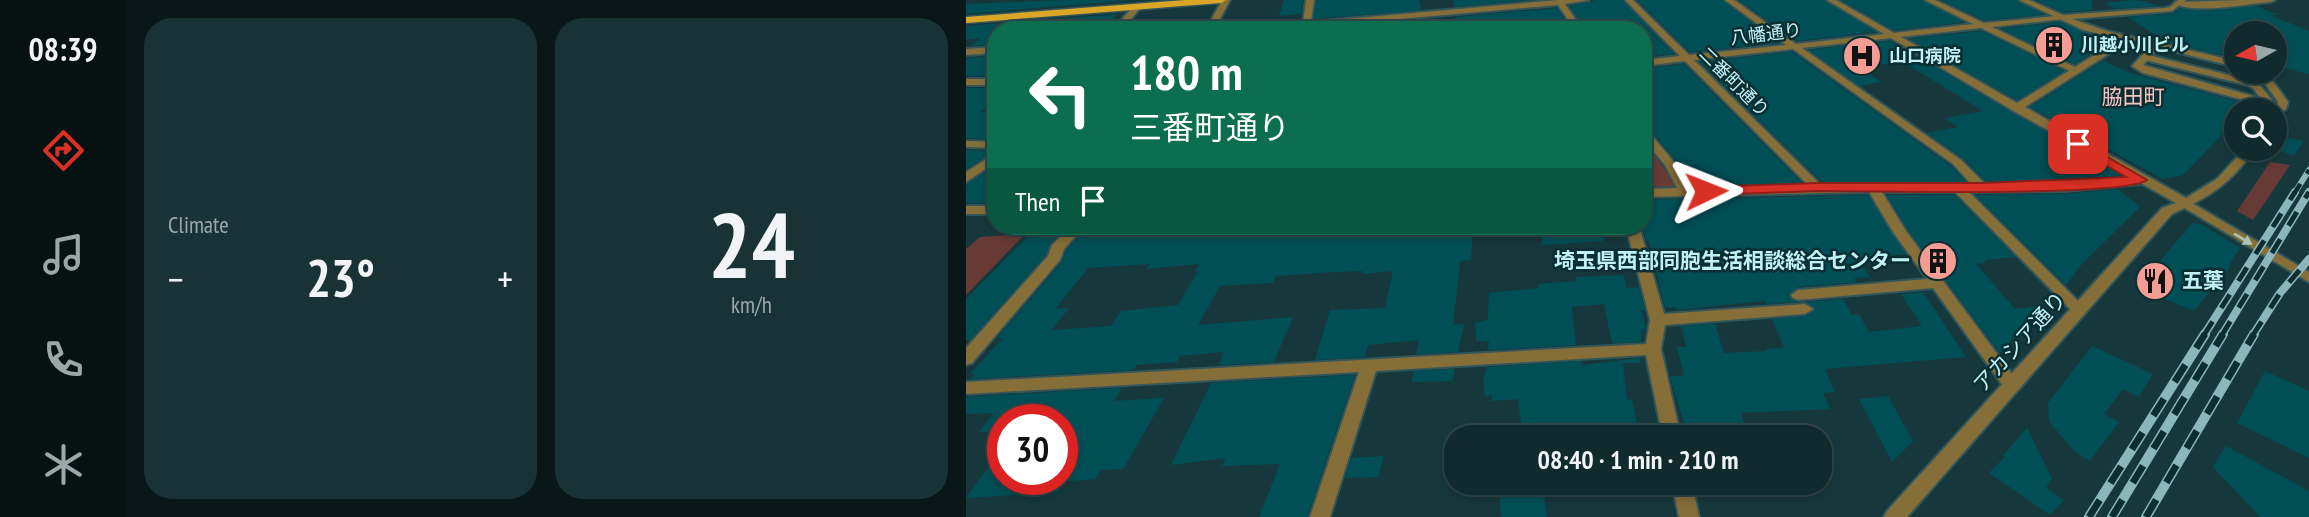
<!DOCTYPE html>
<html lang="en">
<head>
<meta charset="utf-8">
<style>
  :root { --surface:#102a2d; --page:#193235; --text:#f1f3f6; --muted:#9ca7aa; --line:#304649; --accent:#d93025 }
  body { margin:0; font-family:"PT Sans Narrow","Noto Sans JP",sans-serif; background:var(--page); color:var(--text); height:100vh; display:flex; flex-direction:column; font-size:26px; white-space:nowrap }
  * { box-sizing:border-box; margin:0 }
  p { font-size:23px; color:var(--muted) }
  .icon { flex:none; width:38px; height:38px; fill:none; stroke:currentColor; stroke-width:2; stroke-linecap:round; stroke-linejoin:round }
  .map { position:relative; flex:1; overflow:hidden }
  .drawer { display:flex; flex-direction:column; gap:18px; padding:18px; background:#091719; width:840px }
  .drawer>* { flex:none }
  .guide { position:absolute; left:21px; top:21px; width:665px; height:214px; border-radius:28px; box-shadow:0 4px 10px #0003,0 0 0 2px var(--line); background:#0b6e4f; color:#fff; overflow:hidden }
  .needle { width:46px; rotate:262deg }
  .controls { position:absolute; left:1258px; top:21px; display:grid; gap:14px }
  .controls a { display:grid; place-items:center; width:63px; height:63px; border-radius:50%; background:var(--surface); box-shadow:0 4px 10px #0003,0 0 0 2px var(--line); font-size:35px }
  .speed { position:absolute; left:21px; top:404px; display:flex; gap:14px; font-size:35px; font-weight:700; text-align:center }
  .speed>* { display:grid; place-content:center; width:91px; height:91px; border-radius:50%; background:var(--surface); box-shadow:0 4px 10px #0003,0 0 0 2px var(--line); line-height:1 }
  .speed .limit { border:10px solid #d22; background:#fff; color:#111 }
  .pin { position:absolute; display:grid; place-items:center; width:60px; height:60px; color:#fff; margin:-30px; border-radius:14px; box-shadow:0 4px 10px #0006 }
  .me { position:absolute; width:77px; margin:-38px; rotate:88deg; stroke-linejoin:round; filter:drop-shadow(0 0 5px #0008) }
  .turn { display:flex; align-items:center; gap:24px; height:147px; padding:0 28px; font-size:32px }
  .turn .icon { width:91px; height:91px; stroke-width:2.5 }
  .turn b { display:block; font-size:49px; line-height:60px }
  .then { display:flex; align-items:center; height:66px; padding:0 28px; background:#0003; gap:14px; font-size:26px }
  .big { font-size:52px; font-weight:700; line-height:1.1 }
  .drawer .tile { flex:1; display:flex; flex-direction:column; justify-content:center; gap:10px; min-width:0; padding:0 24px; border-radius:28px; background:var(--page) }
  .drawer .dial { align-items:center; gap:0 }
  .dial b { font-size:91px; line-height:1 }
  .heat { display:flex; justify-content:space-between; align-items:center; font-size:38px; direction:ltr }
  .drawer .tiles { flex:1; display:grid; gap:18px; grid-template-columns:repeat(2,1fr) }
  .trip { position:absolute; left:478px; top:425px; width:388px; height:70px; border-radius:28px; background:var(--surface); box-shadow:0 4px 10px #0003,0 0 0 2px var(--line); font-weight:700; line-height:70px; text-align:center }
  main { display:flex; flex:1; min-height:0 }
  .menu { display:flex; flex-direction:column; width:126px; justify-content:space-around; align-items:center; background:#061112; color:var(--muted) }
  .menu .icon { width:49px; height:49px }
  .menu .selected { color:var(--accent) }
  .menu b { font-size:32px; color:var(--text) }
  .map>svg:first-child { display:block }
  .green { fill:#683a36 }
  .building { fill:#004f56; fill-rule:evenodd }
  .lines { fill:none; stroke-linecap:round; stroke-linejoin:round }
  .minor-casing { stroke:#31565a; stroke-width:4 }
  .tertiary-casing { stroke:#31565a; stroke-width:4 }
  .primary-casing { stroke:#31565a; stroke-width:3 }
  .minor { fill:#866e39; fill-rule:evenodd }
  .tertiary { fill:#866e39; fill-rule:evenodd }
  .primary { fill:#d9a725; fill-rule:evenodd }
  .rail-far2-casing { stroke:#8bb7bc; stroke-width:6 }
  .rail-far1-casing { stroke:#8bb7bc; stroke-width:8 }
  .rail-casing { stroke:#8bb7bc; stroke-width:10 }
  .rail-far2 { stroke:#0a2e32; stroke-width:4.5; stroke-dasharray:12; stroke-linecap:butt }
  .rail-far1 { stroke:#0a2e32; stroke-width:5; stroke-dasharray:16; stroke-linecap:butt }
  .rail { stroke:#0a2e32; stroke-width:7; stroke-dasharray:20; stroke-linecap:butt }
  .oneway { fill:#acc3b4 }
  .route { fill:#d93025; stroke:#8d1f18; stroke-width:2 }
  .labels { text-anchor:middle; stroke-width:5; stroke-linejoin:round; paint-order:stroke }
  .far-street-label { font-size:18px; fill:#c0f1f6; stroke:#0a2e32 }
  .far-poi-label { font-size:18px; font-weight:bold; fill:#c0f1f6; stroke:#0a2e32; text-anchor:start }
  .far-quarter-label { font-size:21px; fill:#f9c5c0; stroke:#0a2e32 }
  .poi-label { font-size:21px; font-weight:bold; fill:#c0f1f6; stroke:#0a2e32; text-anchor:end }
  .street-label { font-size:21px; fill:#c0f1f6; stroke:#0a2e32 }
</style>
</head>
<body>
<main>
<nav class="menu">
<b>08:39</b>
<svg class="icon selected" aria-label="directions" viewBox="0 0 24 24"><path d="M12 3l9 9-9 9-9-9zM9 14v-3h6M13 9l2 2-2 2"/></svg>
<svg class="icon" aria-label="music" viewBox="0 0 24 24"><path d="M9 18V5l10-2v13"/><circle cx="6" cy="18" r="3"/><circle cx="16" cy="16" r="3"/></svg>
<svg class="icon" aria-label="phone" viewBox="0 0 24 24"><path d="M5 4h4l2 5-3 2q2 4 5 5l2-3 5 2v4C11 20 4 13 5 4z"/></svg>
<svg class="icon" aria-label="climate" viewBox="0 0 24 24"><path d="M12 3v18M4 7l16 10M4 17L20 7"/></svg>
</nav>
<section class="drawer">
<div class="tiles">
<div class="tile"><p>Climate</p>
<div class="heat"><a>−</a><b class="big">23°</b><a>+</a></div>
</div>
<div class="tile dial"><b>24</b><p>km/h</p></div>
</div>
</section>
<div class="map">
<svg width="1343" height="517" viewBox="0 0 1343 517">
  <rect width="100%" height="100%" fill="#16383c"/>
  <!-- green -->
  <path class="green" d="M677 145H682L711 187 677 188Z
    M1304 162 1324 165 1287 220 1271 211Z
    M59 234 0 295V249L14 237Z"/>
  <!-- building -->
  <path class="building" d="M98 0H165L0 14V4Z
    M318 0H337L335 14 313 16Z
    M350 0H453L455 10 348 19Z
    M487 0H563L488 7Z
    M631 0H656L708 54 685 56 677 46V30H619L604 6Z
    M671 0H756L813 43 724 52Z
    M773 0H859L910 32 831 41Z
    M875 0H957L998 22 928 30Z
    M975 0H1051L1078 15 1018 20Z
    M1069 0H1126V10L1097 12Z
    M1164 0 1178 1 1192 6 1149 9 1140 3Z
    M1290 6 1312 15H1304L1343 31V74L1309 66V33H1270V58L1199 42 1162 17 1206 14 1214 8 1242 11Z
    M591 8 606 30H519V24L490 26 489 17Z
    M152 14 137 29 30 30V44L5 46 15 38 0 40V26Z
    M457 20 459 30H347V29Z
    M1094 22 1144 42 1116 51 1124 54 1109 64 1035 29Z
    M1015 31 1098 71 1051 100 943 39Z
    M924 41 1045 112 1155 175 1099 181 1021 182 997 158 961 133 992 127 979 118 1017 111 937 62 893 67 915 82 894 86 843 50Z
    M826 52 985 166 1000 182H856L734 62Z
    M30 56 28 76H0V58Z
    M1137 61 1164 73 1270 101V120L1217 175 1197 179 1064 107Z
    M718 64 836 183 724 185 710 160 683 128 677 127V69Z
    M0 88H30V100L14 112H30V139L0 138Z
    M1314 136 1338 141 1328 155 1308 150Z
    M0 150 29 151 0 169Z
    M30 165V203H0V185Z
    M1152 189 1174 207 1116 264 1100 285 1009 195 1099 194Z
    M902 195 940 254 892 259 904 277 888 278 891 282 832 287 822 295 830 302 800 304 798 301 711 310 710 307 699 308 683 241H680L676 226 677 200Z
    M921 195H988L1050 257 1019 260V263L1010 264 1049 309 1078 305 1034 353 942 230Z
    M1226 223 1235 224 1274 248 1263 265 1265 266 1228 311 1172 288Z
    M72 226H102L84 243 80 255 4 340H0V299Z
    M122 226H507L505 260 494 261 487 325 498 324 492 352 450 354 453 340 402 345 399 357 349 360 364 310 419 308 427 271 397 274V271L369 272 310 276 307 283 254 286 232 325 327 317 308 362 253 365 258 352 214 356 211 362 171 365 167 370 4 379 9 374H4L37 338H31L96 262 100 250ZM184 264 180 269 233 264 229 271H232L212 305 155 311 145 326 86 330 103 308 89 309 122 268Z
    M575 226H636L638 241 576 245Z
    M658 275 660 288 673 287 679 310H675L680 328 675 331V342L646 343 638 304 606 307 610 345 522 350 523 341H510L509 323 522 320 523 293 572 288V284L610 281V277Z
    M957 292 1000 357 859 369 869 392 857 393 864 409 775 413 778 423 720 429 704 377 718 375 711 347H720L715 326 749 324 758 353 801 351 800 349 818 348 806 319 840 316 849 310 841 302 877 299 886 315 893 314 903 332 956 326 935 294Z
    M1126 346 1187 374 1173 397 1157 389 1138 414 1153 422 1124 461 1108 451 1083 421 1082 403Z
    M674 358V363H657L661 400 666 399 674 438H557L552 399 525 401 526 395 519 396 517 381 521 367 616 361V365Z
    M489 369 486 381 445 382 448 371Z
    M1299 371 1343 391V458L1271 423Z
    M389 375 341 517H293L314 464 256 466 260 458 205 465 245 383Z
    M156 388 148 401 198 398 157 469 135 470 129 479 96 482V420H37V431L13 432 28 413 0 414V397Z
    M922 396 947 441 926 462 893 399Z
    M1061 428 1086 479 1080 488 1098 500 1084 515 1023 473 1039 457 1037 456Z
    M37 446V480H92L93 492 0 498Z
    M1260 446 1343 491V517H1294L1247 467Z
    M418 456 412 477 379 478 385 458Z
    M564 486V490L577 488 581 517H535L533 491Z"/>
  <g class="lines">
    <defs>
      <path id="minor" d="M256 0H264L248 30H240Z
        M340 0H348L345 22 593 0H623L599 4 617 30H609L592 5 344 27V30H336Z
        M659 0H667L723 55 820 45 759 0H768L830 44 1007 24 959 0H969L1018 23 1101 15 1102 17 1098 19 1026 27 1113 69 1115 71 1110 74 1015 28 836 48 995 160 1020 185 1099 184 1178 177 1180 180 1174 184 1099 191 1003 192 1121 310 1118 313H1108L989 192H916L940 231 1052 382 1055 386 1052 390 1046 392 1040 390 967 288 832 300 827 298 825 295 832 290 961 279 927 232 903 192 677 197V189L711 188 699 165 677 139V129L681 130 708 162 723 188 842 185 719 61 677 66V60L714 56ZM827 49 987 164 1006 185H855L728 60Z
        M1274 0H1309L1305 2C1281 4 1230 14 1209 4L1213 2Z
        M30 47V53L0 55V49Z
        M1178 54 1287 81 1293 84 1309 104 1300 106 1287 88 1281 85 1175 59 1174 57Z
        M0 79H30V85H0Z
        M0 141 30 142V148L0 147Z
        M30 153V162L0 182V172Z
        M1219 199 1343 272V282L1215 206 1213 203Z
        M0 206H30V214H0Z
        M105 226H119L98 249 94 260 6 363 0 365V348L82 256 86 245Z
        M660 226H673L698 314 839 304 847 309 839 314 699 325 695 349 715 438H697L680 355 410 371 364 517H344L393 372 0 394V382L680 344 684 320Z
        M706 483H726L733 517H713Z"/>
      <path id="tertiary" d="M861 0H870L1051 103 1154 39 1117 30 1053 0H1063L1097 15 1199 8 1204 7 1212 0H1220L1206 11 1106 19 1141 31 1270 61V67L1206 51H1190L1177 65 1308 102 1311 106 1312 102 1291 72H1300L1322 102 1320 109 1309 115V110H1305L1300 106 1177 73 1166 66 1185 46 1163 41 1059 107 1220 198 1252 178 1278 149H1289C1264 184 1244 197 1206 214L941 517H918L921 511 1196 208 1210 203 1046 110Z
        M168 5 175 7 156 30H147Z"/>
      <path id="primary" d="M219 0H260L255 3 0 23V17Z"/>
    </defs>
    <!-- minor casing -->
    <use href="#minor" class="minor-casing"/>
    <!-- tertiary casing -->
    <use href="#tertiary" class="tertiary-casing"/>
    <!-- primary casing -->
    <use href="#primary" class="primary-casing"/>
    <!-- minor -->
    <use href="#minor" class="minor"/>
    <!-- tertiary -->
    <use href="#tertiary" class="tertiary"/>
    <!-- primary -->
    <use href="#primary" class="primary"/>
    <defs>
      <path id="rail-far2" d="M1328 194 1343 170"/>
      <path id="rail-far1" d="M1238 335 1329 192
        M1256 335 1343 192
        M1287 335 1314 293 1343 259"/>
      <path id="rail" d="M1123 517 1239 334
        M1146 517 1257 334
        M1180 517 1288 334"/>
    </defs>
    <!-- rail-far2 casing -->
    <use href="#rail-far2" class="rail-far2-casing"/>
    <!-- rail-far1 casing -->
    <use href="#rail-far1" class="rail-far1-casing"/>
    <!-- rail casing -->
    <use href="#rail" class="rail-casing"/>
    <!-- rail-far2 -->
    <use href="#rail-far2" class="rail-far2"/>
    <!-- rail-far1 -->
    <use href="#rail-far1" class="rail-far1"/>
    <!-- rail -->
    <use href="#rail" class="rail"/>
  </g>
  <!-- one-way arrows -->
  <defs><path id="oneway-solid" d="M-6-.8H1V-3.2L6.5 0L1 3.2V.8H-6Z" transform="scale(1.75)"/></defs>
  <use class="oneway" href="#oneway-solid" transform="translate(1277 239) rotate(31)"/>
  <!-- route -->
  <path class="route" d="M1112 140 1181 180C1161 197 897 191 852 191 815 192 777 194 740 195L733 191 740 187 850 183H1016L1160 177 1108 147 1106 144Z"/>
  <!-- icons -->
  <defs>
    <symbol id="building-disc" viewBox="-11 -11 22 22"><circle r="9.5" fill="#f59c94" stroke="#0a2e32"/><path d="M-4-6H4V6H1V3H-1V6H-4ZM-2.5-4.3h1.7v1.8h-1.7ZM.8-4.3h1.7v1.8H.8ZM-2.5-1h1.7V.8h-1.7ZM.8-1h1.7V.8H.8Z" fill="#111"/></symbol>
    <symbol id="hospital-disc" viewBox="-11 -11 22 22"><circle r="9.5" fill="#f59c94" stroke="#0a2e32"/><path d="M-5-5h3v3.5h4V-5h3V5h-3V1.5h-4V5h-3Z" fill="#111"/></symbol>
    <symbol id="restaurant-disc" viewBox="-11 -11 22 22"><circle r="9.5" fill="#f59c94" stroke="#0a2e32"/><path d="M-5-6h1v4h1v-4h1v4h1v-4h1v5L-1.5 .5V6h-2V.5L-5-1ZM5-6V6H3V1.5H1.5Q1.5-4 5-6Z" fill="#111"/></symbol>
  </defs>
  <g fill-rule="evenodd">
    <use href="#building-disc" x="1066" y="23" width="44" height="44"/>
    <use href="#hospital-disc" x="874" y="34" width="44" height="44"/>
    <use href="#building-disc" x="950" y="239" width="44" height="44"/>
    <use href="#restaurant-disc" x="1167" y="259" width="44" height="44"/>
  </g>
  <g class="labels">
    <!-- far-street labels -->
    <g class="far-street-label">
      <text transform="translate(800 34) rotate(-7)" y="6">八幡通り</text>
      <text transform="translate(768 82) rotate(45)" y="6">二番町通り</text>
    </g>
    <!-- far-poi labels -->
    <g class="far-poi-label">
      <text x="1115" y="51">川越小川ビル</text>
      <text x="923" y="62">山口病院</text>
    </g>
    <!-- far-quarter labels -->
    <g class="far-quarter-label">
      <text x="1167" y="104">脇田町</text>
    </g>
    <!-- poi labels -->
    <g class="poi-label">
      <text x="945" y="268">埼玉県西部同胞生活相談総合センター</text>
      <text x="1216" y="288" text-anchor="start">五葉</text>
    </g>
    <!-- street labels -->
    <g class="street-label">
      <text transform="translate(1054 342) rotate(-48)" y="7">アカシア通り</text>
    </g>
  </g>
</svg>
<div class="controls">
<a><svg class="needle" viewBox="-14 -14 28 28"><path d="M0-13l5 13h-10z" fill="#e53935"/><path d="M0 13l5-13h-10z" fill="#9ca7aa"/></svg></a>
<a><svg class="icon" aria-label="search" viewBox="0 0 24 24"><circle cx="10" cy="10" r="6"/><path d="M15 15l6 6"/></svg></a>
</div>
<div class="speed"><div class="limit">30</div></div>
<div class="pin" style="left:1112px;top:144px;background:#d93025"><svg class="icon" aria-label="arrive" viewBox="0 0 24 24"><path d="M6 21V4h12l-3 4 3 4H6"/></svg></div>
<svg class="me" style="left:740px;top:191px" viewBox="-20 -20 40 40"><path d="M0-17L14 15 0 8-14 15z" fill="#d93025" stroke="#fff" stroke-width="4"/></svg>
<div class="trip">08:40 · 1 min · 210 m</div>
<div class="guide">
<div class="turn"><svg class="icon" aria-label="left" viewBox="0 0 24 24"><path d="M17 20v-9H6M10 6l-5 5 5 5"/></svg><div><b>180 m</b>三番町通り</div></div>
<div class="then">Then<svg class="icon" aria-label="arrive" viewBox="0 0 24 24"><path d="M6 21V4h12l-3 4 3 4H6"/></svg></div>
</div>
</div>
</main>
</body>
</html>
